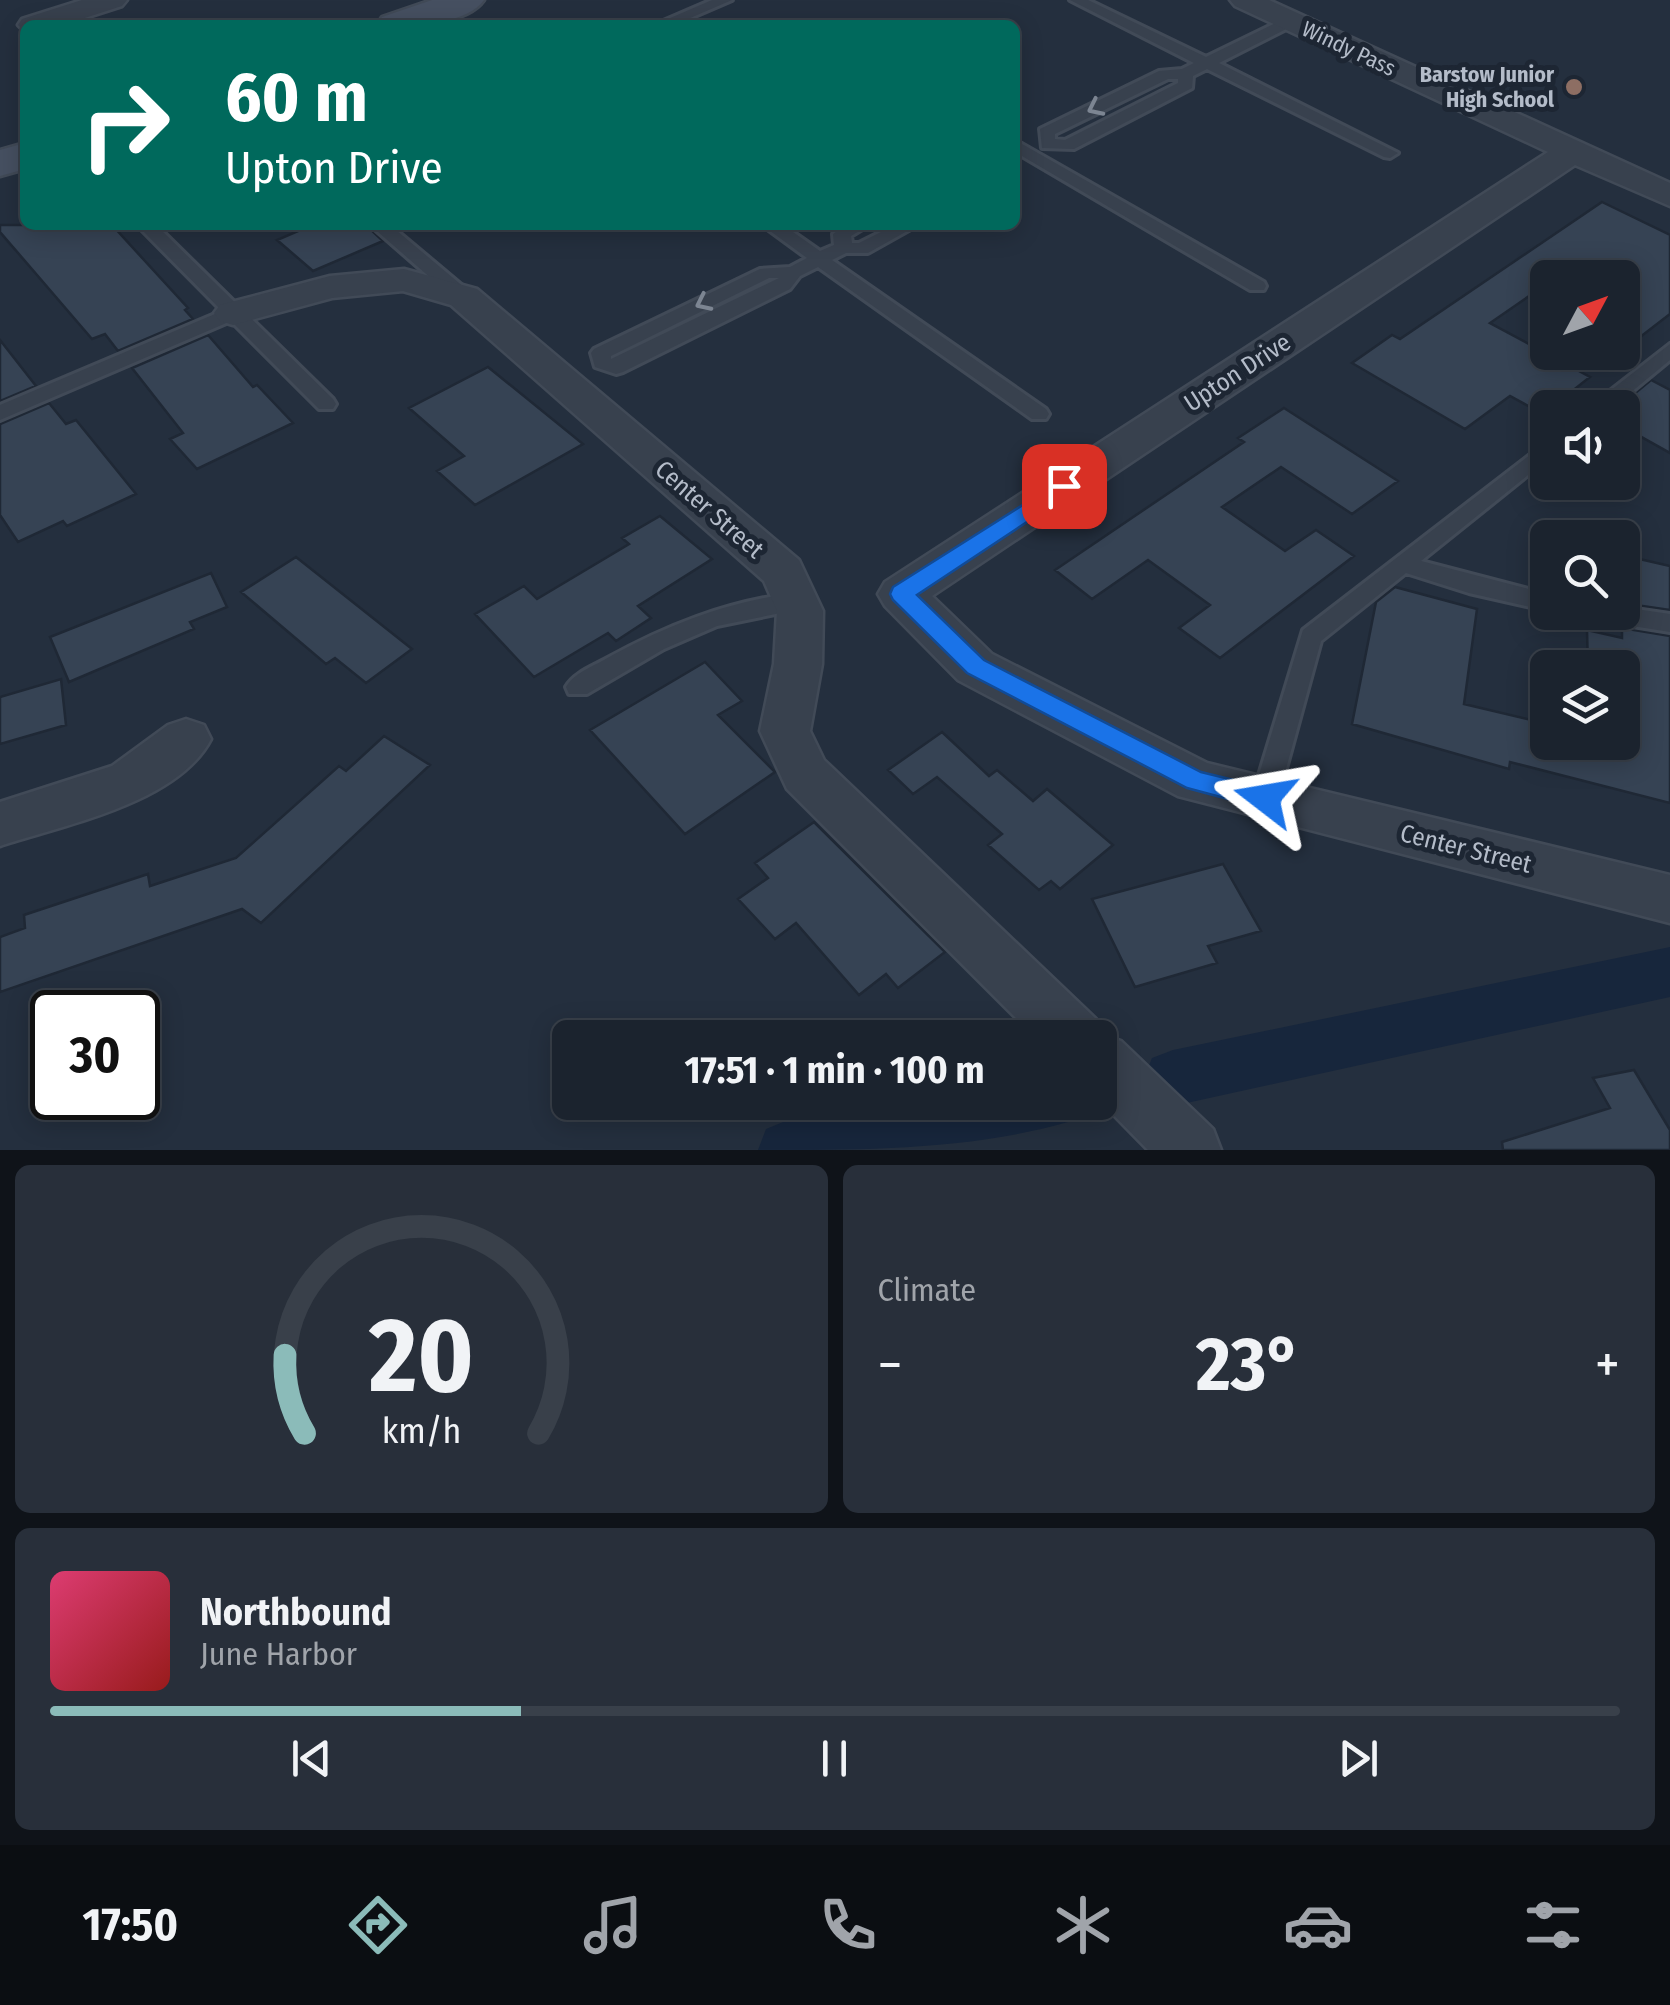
<!DOCTYPE html>
<html lang="en">
<head>
<meta charset="utf-8">
<style>
  :root { --surface:#1b232e; --page:#282f3a; --text:#f1f3f6; --muted:#a0a4aa; --line:#39404a; --accent:#8bbbb9 }
  body { margin:0; font-family:"Fira Sans Condensed",sans-serif; background:var(--page); color:var(--text); height:100vh; display:flex; flex-direction:column; font-size:38px; white-space:nowrap }
  * { box-sizing:border-box; margin:0 }
  p { font-size:32px; color:var(--muted) }
  .icon { flex:none; width:55px; height:55px; fill:none; stroke:currentColor; stroke-width:2; stroke-linecap:round; stroke-linejoin:round }
  .map { position:relative; height:1150px; overflow:hidden }
  .sheet { display:flex; flex-direction:column; gap:15px; padding:15px; background:#0f1319; flex:1 }
  .sheet>* { flex:none }
  .guide { position:absolute; left:20px; top:20px; width:1000px; height:210px; border-radius:15px; box-shadow:0 5px 25px #0003,0 0 0 2px var(--line); background:#00695c; color:#fff; overflow:hidden }
  .needle { width:65px; rotate:49deg }
  .fabs { position:absolute; left:1530px; top:260px; display:grid; gap:20px }
  .fabs a { display:grid; place-items:center; width:110px; height:110px; border-radius:15px; background:var(--surface); box-shadow:0 5px 25px #0003,0 0 0 2px var(--line); font-size:50px }
  .speed { position:absolute; left:30px; top:990px; display:flex; gap:20px; font-size:50px; font-weight:700; text-align:center }
  .speed>* { display:grid; place-content:center; width:130px; height:130px; border-radius:50%; background:var(--surface); box-shadow:0 5px 25px #0003,0 0 0 2px var(--line); line-height:1 }
  .speed .limit { border:5px solid #111; border-radius:15px; background:#fff; color:#111 }
  .pin { position:absolute; display:grid; place-items:center; width:85px; height:85px; color:#fff; margin:-42px; border-radius:20px; box-shadow:0 5px 15px #0006 }
  .me { position:absolute; width:110px; margin:-55px; rotate:284deg; stroke-linejoin:round; filter:drop-shadow(0 0 8px #0008) }
  .turn { display:flex; align-items:center; gap:35px; height:210px; padding:0 40px; font-size:45px }
  .turn .icon { width:130px; height:130px; stroke-width:2.5 }
  .turn b { display:block; font-size:70px; line-height:85px }
  .big { font-size:75px; font-weight:700; line-height:1.1 }
  .sheet .widget { flex:1; display:flex; flex-direction:column; justify-content:center; gap:15px; min-width:0; padding:0 35px; border-radius:15px; background:var(--page) }
  .sheet .dial { align-items:center; gap:0 }
  .dial svg { height:260px; overflow:visible; fill:none; stroke:var(--line); stroke-width:7; stroke-linecap:round; text-anchor:middle }
  .dial text { fill:var(--text); stroke:none }
  .song { display:flex; align-items:center; gap:30px }
  .cover { width:120px; height:120px; border-radius:15px; background:linear-gradient(135deg,hsl(340 70% 55%),hsl(0 70% 35%)) }
  .played { height:10px; border-radius:5px; background:linear-gradient(90deg,var(--accent) 30%,var(--line) 30%) }
  .keys { display:flex; justify-content:space-around; direction:ltr }
  .heat { display:flex; justify-content:space-between; align-items:center; font-size:55px; direction:ltr }
  .sheet .tiles { flex:1; display:grid; gap:15px; grid-template-columns:1fr 1fr }
  .widget:last-child { grid-column:span 2 }
  .trip { position:absolute; left:552px; top:1020px; width:565px; height:100px; border-radius:15px; background:var(--surface); box-shadow:0 5px 25px #0003,0 0 0 2px var(--line); font-weight:700; line-height:100px; text-align:center }
  .tab-bar { display:flex; height:160px; justify-content:space-around; align-items:center; background:#0b0e12; color:var(--muted) }
  .tab-bar .icon { width:70px; height:70px }
  .tab-bar .current { color:var(--accent) }
  .tab-bar b { font-size:45px; color:var(--text) }
  .map>svg:first-child { display:block }
  .lines { fill:none; stroke-linecap:round; stroke-linejoin:round }
  .canal { fill:#17263c; fill-rule:evenodd }
  .building { fill:#364354; stroke:#1f2835; stroke-width:2.5 }
  .service-casing { stroke:#414a57; stroke-width:6 }
  .minor-casing { stroke:#414a57; stroke-width:5 }
  .secondary-casing { stroke:#414a57; stroke-width:5 }
  .service { fill:#38414e; fill-rule:evenodd }
  .minor { fill:#38414e; fill-rule:evenodd }
  .secondary { fill:#465061; fill-rule:evenodd }
  .oneway { stroke:#7c8592 }
  .route { fill:#1a73e8; stroke:#114b97; stroke-width:2.5 }
  .education-dot { fill:#8d6e63; stroke:#1d2633; stroke-width:4 }
  .labels { text-anchor:middle; stroke-width:10; stroke-linejoin:round; paint-order:stroke }
  .far-street-label { font-size:22px; fill:#b4bcc9; stroke:#1d2633 }
  .far-poi-label { font-size:22px; font-weight:bold; fill:#b4bcc9; stroke:#1d2633; text-anchor:end }
  .street-label { font-size:25px; fill:#b4bcc9; stroke:#1d2633 }
</style>
</head>
<body>
<div class="map">
<svg width="1670" height="1150" viewBox="0 0 1670 1150">
  <rect width="100%" height="100%" fill="#242f3e"/>
  <g class="lines">
    <!-- canal -->
    <path class="canal" d="M1670 947V997L1173 1106 1152 1098 1144 1078 1152 1058 1173 1050Z
      M884 1102H1077L1068 1122C971 1150 860 1150 758 1150L766 1129 788 1120Z"/>
  </g>
  <!-- building -->
  <path class="building" d="M1602 202 1670 235V314L1622 351V278H1548V283L1490 323 1590 377 1543 414 1510 396 1465 429 1352 363 1392 335 1400 339Z
    M0 225H112L188 308 185 310 193 319 118 351 105 334 92 339 0 232Z
    M312 225H366L383 241 313 271 277 240Z
    M208 335 253 387 257 385 293 423 197 469 170 439 183 433 132 368Z
    M0 340 36 386 0 401Z
    M488 367 583 444 475 505 437 471 464 456 409 408Z
    M1651 380 1670 390V453L1622 426V404Z
    M49 403 66 424 76 420 136 494 67 526 63 521 18 542 0 515V424Z
    M1284 408 1398 481 1352 514 1281 467 1222 507 1285 551 1316 530 1354 556 1220 658 1179 628 1210 605 1148 560 1092 599 1055 570 1244 442 1238 438Z
    M660 516 712 559 638 606 651 618 616 641 608 633 534 677 475 614 524 586 537 599 629 544 622 538Z
    M1622 555 1670 566V610L1622 603Z
    M296 557 412 649 366 683 335 658 326 664 241 592Z
    M211 573 227 607 190 622 194 629 69 682 50 637Z
    M1395 587 1477 609 1464 704 1548 724V742H1622V668H1588L1587 630 1622 638V628L1670 636V803L1510 762 1509 769 1352 724 1376 602Z
    M705 662 742 701 718 715 775 772 685 834 590 730Z
    M61 679 66 725 0 744V697Z
    M942 732 989 776 997 770 1033 801 1047 789 1113 845 1060 889 1051 881 1039 890 988 845 1002 834 937 777 913 794 888 770Z
    M384 736 430 765 261 923 242 909 0 992V937L25 928 24 915 148 874 150 886 236 858 339 766 346 771Z
    M814 822 945 952 898 988 886 974 859 995 796 923 775 939 738 899 768 878 755 863Z
    M1223 864 1261 931 1208 946 1217 963 1135 987 1092 899Z
    M1634 1070 1670 1130V1150H1503L1502 1142 1610 1108 1593 1078Z"/>
  <g class="lines">
    <defs>
      <path id="service" d="M712 0H732L674 25H654Z
        M1070 0H1088L1206 57 1286 18H1296V24L1219 63 1398 153 1390 158 1384 157 1207 69 1193 76 1192 88 1074 149 1042 148 1040 129 1159 71 1182 69 1194 63ZM1168 79H1178V83L1065 140 1055 139V134Z
        M1015 140 1264 282 1266 286 1264 290H1250L1015 152Z
        M137 225H156L333 399 336 404 333 409H319L231 321 0 420V405L222 311Z
        M370 225H390L471 293V301H457Z
        M762 225H783L820 251 834 245 833 234 846 225H869L851 236 852 243H859L895 225H918L868 253H846L832 260 1046 409 1049 414 1046 419H1032L818 267 800 276 790 289 623 372 616 374 595 367 591 353 594 349 760 269 790 267 807 258ZM769 278H779L611 359V356Z
        M1670 344V360L1612 408H1588Z
        M1548 441V459L1421 561 1548 594V611L1469 593 1406 573 1321 641 1278 798 1274 806 1265 809 1256 806 1252 798 1303 630Z
        M797 593 805 596 808 602 805 608 717 626 664 649 587 694H569L566 687C573 674 591 667 604 660 665 626 727 601 797 593Z
        M1622 607 1670 614V632L1601 621 1590 612H1622Z"/>
      <path id="minor" d="M82 0H127L122 6 63 25H25V32L18 25 22 19Z
        M1230 0H1269L1670 183V206L1575 165 932 596 992 654 1207 763 1670 875V923L1178 796 958 680 885 606 878 594 885 582 1548 152 1235 6Z
        M404 269 477 289 799 560 823 611 822 664 810 731 824 760 1096 1019 1103 1035 1121 1041 1213 1129 1221 1150H1148L1100 1101V1038H1036L787 789 760 731 774 664 777 611 764 581 451 305 403 291 332 298 233 325 220 321 214 313 220 305 330 276Z
        M186 719 204 725 211 739C178 803 64 825 0 846V802L112 766 168 725Z"/>
      <path id="secondary" d="M432 0H484C465 27 406 25 377 25L382 17Z
        M25 143V169L0 176V150Z"/>
    </defs>
    <!-- service casing -->
    <use href="#service" class="service-casing"/>
    <!-- minor casing -->
    <use href="#minor" class="minor-casing"/>
    <!-- secondary casing -->
    <use href="#secondary" class="secondary-casing"/>
    <!-- service -->
    <use href="#service" class="service"/>
    <!-- minor -->
    <use href="#minor" class="minor"/>
    <!-- secondary -->
    <use href="#secondary" class="secondary"/>
  </g>
  <!-- one-way arrows -->
  <defs><path id="oneway-chevron" d="M-2-3.5L2.5 0L-2 3.5" fill="none" stroke-width="1.6" stroke-linecap="round" stroke-linejoin="round" transform="scale(2.5)"/></defs>
  <g class="oneway">
    <use href="#oneway-chevron" transform="translate(1095 108) rotate(154)"/>
    <use href="#oneway-chevron" transform="translate(703 303) rotate(154)"/>
  </g>
  <!-- route -->
  <path class="route" d="M1064 479 1075 486 1072 492 917 595 984 660 1201 772 1274 790 1278 798 1274 805 1265 809 1187 788 967 673 893 600 890 594 893 587Z"/>
  <!-- markers -->
  <circle class="education-dot" cx="1574" cy="87" r="10"/>
  <g class="labels">
    <!-- far-street labels -->
    <g class="far-street-label">
      <text transform="translate(1349 48) rotate(25)" y="8">Windy Pass</text>
    </g>
    <!-- far-poi labels -->
    <g class="far-poi-label">
      <text x="1554" y="82">Barstow Junior<tspan x="1554" dy="25">High School</tspan></text>
    </g>
    <!-- street labels -->
    <g class="street-label">
      <text transform="translate(1237 372) rotate(-33)" y="9">Upton Drive</text>
      <text transform="translate(710 509) rotate(41)" y="9">Center Street</text>
      <text transform="translate(1466 848) rotate(14)" y="9">Center Street</text>
    </g>
  </g>
</svg>
<div class="fabs">
<a><svg class="needle" viewBox="-14 -14 28 28"><path d="M0-13l5 13h-10z" fill="#e53935"/><path d="M0 13l5-13h-10z" fill="#a0a4aa"/></svg></a>
<a><svg class="icon" aria-label="sound" viewBox="0 0 24 24"><path d="M4 9h4l5-4v14l-5-4H4zM17 9q2 3 0 6"/></svg></a>
<a><svg class="icon" aria-label="search" viewBox="0 0 24 24"><circle cx="10" cy="10" r="6"/><path d="M15 15l6 6"/></svg></a>
<a><svg class="icon" aria-label="layers" viewBox="0 0 24 24"><path d="M12 4l9 5-9 5-9-5zM3 14l9 5 9-5"/></svg></a>
</div>
<div class="speed"><div class="limit">30</div></div>
<div class="pin" style="left:1064px;top:486px;background:#d93025"><svg class="icon" aria-label="arrive" viewBox="0 0 24 24"><path d="M6 21V4h12l-3 4 3 4H6"/></svg></div>
<svg class="me" style="left:1265px;top:798px" viewBox="-20 -20 40 40"><path d="M0-17L14 15 0 8-14 15z" fill="#1a73e8" stroke="#fff" stroke-width="4"/></svg>
<div class="trip">17:51 · 1 min · 100 m</div>
<div class="guide">
<div class="turn"><svg class="icon" aria-label="right" viewBox="0 0 24 24"><path d="M7 20v-9h11M14 6l5 5-5 5"/></svg><div><b>60 m</b>Upton Drive</div></div>
</div>
</div>
<section class="sheet">
<div class="tiles">
<div class="widget dial"><svg viewBox="0 0 100 80">
<path d="M14 69A42 42 0 1 1 86 69"/>
<path d="M14 69A42 42 0 0 1 8 45" stroke="#8bbbb9"/>
<text x="50" y="56" font-size="32" font-weight="700">20</text>
<text x="50" y="72" font-size="11">km/h</text>
</svg></div>
<div class="widget"><p>Climate</p>
<div class="heat"><a>−</a><b class="big">23°</b><a>+</a></div>
</div>
<div class="widget">
<div class="song"><i class="cover"></i><div><b>Northbound</b><p>June Harbor</p></div></div>
<div class="played"></div>
<div class="keys"><svg class="icon" aria-label="previous" viewBox="0 0 24 24"><path d="M18 5L8 12l10 7zM5 5v14"/></svg><svg class="icon" aria-label="pause" viewBox="0 0 24 24"><path d="M8 5v14M16 5v14"/></svg><svg class="icon" aria-label="next" viewBox="0 0 24 24"><path d="M6 5l10 7-10 7zM19 5v14"/></svg></div>
</div>
</div>
</section>
<nav class="tab-bar">
<b>17:50</b>
<svg class="icon current" aria-label="directions" viewBox="0 0 24 24"><path d="M12 3l9 9-9 9-9-9zM9 14v-3h6M13 9l2 2-2 2"/></svg>
<svg class="icon" aria-label="music" viewBox="0 0 24 24"><path d="M9 18V5l10-2v13"/><circle cx="6" cy="18" r="3"/><circle cx="16" cy="16" r="3"/></svg>
<svg class="icon" aria-label="phone" viewBox="0 0 24 24"><path d="M5 4h4l2 5-3 2q2 4 5 5l2-3 5 2v4C11 20 4 13 5 4z"/></svg>
<svg class="icon" aria-label="climate" viewBox="0 0 24 24"><path d="M12 3v18M4 7l16 10M4 17L20 7"/></svg>
<svg class="icon" aria-label="car" viewBox="0 0 24 24"><path d="M5 17H2v-5l4-1 3-4h7l3 4 3 1v5h-3M9 17h6M6 11h13"/><circle cx="7" cy="17" r="2"/><circle cx="17" cy="17" r="2"/></svg>
<svg class="icon" aria-label="filters" viewBox="0 0 24 24"><path d="M4 7h16M4 17h16"/><circle cx="9" cy="7" r="2"/><circle cx="15" cy="17" r="2"/></svg>
</nav>
</body>
</html>
